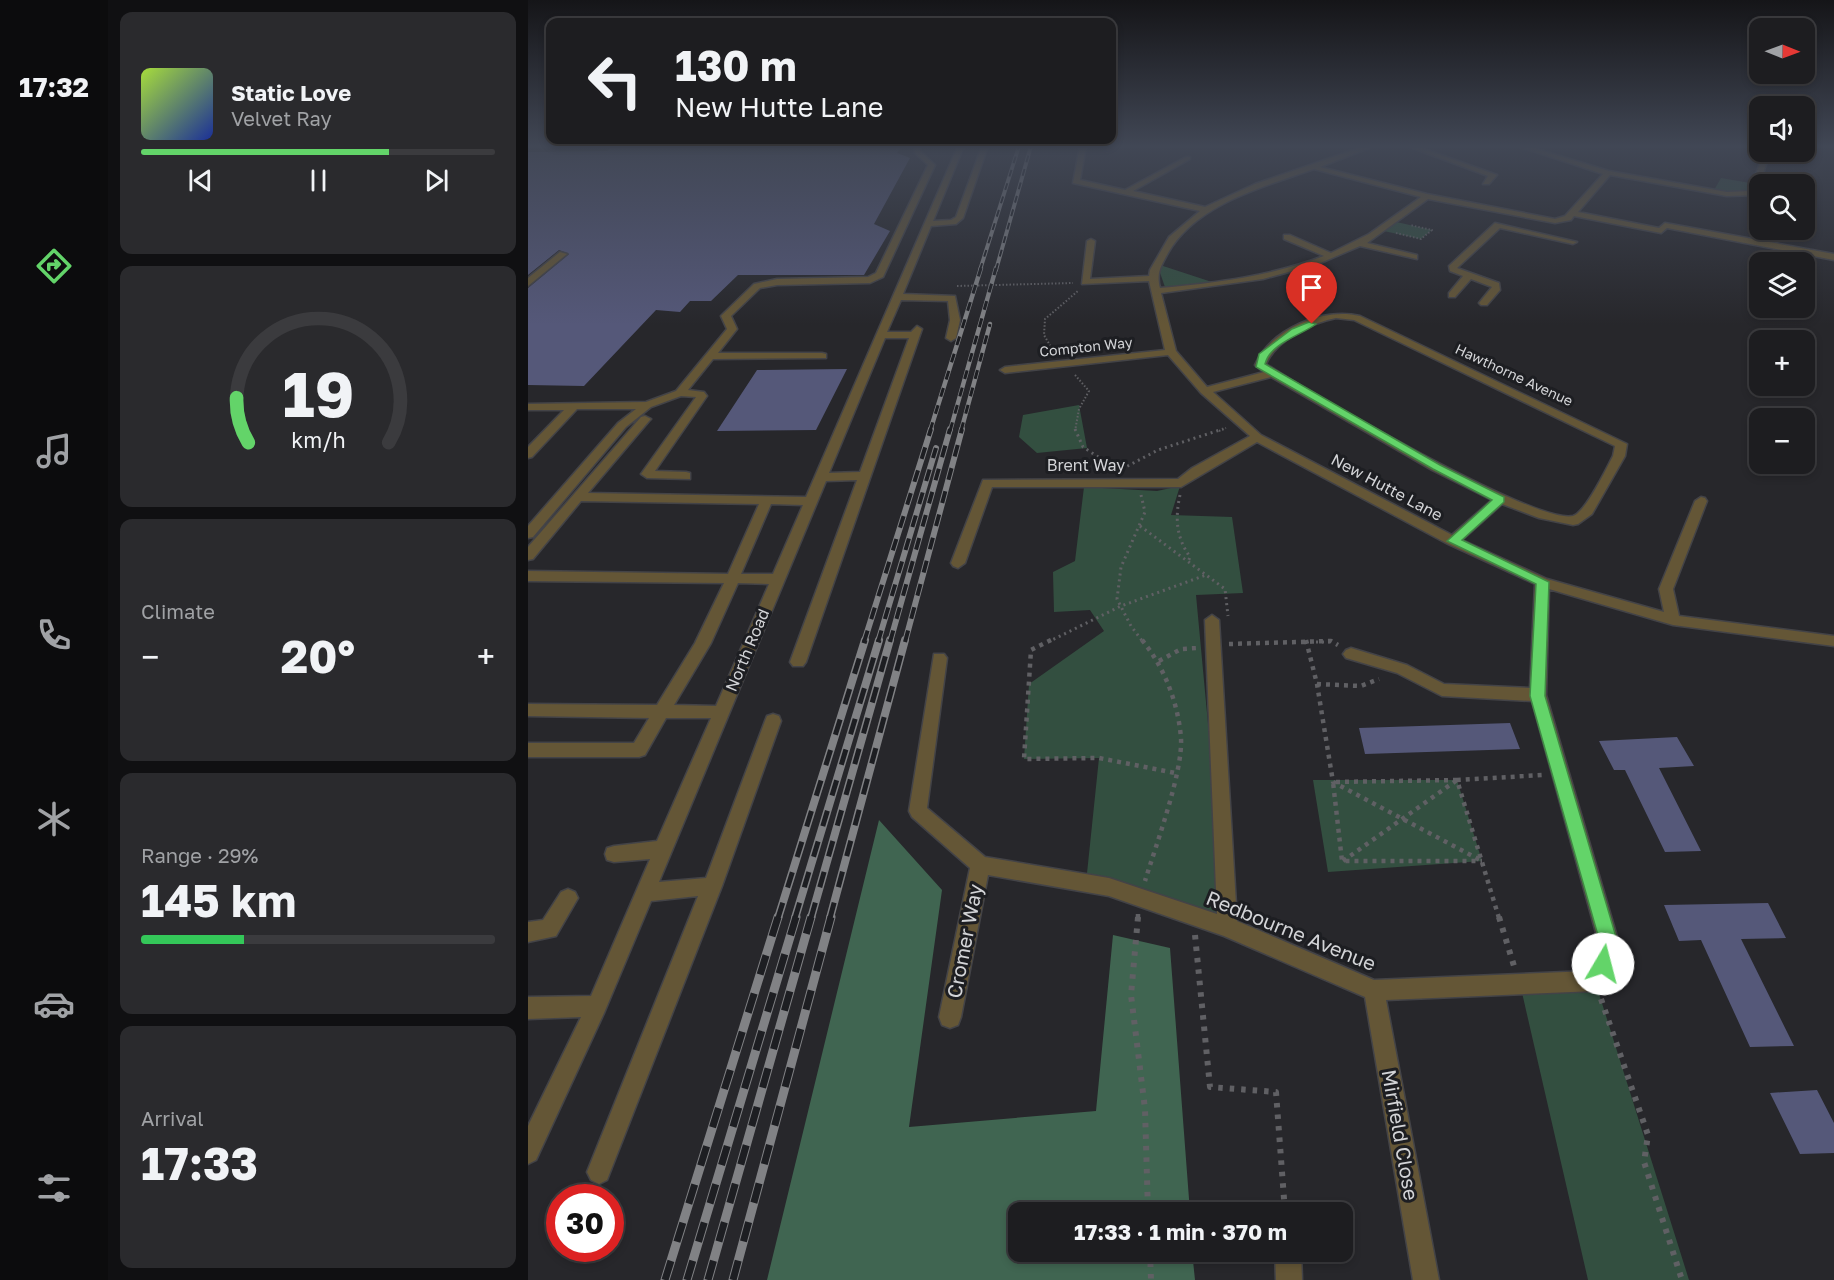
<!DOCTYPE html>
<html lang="en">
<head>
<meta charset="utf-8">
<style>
  :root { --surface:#1d1d20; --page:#2a2a2d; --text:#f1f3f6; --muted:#a0a2a5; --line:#3b3b3e; --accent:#63d469 }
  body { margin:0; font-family:"Golos Text",sans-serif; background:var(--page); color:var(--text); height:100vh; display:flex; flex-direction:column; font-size:22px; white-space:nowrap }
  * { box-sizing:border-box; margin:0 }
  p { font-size:20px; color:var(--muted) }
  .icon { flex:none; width:33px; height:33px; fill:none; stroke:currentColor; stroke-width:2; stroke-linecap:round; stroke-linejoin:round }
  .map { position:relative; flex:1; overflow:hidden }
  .drawer { display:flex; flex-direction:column; gap:12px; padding:12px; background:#101012; width:420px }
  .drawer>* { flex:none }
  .top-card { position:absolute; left:18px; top:18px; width:570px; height:126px; border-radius:12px; box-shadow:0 3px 9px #0003,0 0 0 2px var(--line); background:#1d1d20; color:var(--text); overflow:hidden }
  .needle { width:39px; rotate:91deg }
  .fabs { position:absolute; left:1221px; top:18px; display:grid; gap:12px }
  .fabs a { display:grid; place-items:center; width:66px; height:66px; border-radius:12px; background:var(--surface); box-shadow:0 3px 9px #0003,0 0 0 2px var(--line); font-size:30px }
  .speed { position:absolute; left:18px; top:1184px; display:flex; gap:12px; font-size:30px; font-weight:700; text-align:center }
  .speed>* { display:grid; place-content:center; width:78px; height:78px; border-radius:50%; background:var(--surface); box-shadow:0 3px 9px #0003,0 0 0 2px var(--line); line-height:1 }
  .speed .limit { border:9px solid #d22; background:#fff; color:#111 }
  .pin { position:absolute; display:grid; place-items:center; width:51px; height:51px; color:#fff; margin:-62px -26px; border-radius:50% 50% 50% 0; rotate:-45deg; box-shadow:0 0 6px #0007 }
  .pin .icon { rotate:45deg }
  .me { position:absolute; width:66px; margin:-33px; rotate:8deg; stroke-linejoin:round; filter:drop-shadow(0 0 4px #0008) }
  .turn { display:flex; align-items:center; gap:21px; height:126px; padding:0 30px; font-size:27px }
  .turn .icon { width:78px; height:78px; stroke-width:2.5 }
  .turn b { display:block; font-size:42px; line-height:51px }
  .big { font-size:45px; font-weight:700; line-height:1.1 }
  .drawer .tile { flex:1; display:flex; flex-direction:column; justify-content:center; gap:9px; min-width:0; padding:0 21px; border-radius:12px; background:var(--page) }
  .drawer .dial { align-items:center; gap:0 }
  .dial svg { height:156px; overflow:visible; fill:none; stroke:var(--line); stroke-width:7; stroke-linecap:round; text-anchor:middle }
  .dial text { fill:var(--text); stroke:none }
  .song { display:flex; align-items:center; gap:18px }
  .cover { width:72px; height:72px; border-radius:9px; background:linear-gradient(135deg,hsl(80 70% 55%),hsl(230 70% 35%)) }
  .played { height:6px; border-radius:3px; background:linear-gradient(90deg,var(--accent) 70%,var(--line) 70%) }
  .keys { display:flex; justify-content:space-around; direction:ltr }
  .heat { display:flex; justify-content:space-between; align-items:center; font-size:33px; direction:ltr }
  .charge { height:9px; border-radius:4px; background:linear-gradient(90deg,#34c759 29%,var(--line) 0) }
  .trip { position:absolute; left:480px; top:1202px; width:345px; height:60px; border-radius:12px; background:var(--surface); box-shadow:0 3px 9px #0003,0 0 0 2px var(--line); font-weight:700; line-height:60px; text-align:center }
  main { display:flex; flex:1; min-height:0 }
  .tabs { display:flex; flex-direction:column; width:108px; justify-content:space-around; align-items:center; background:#0c0c0d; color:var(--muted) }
  .tabs .icon { width:42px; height:42px }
  .tabs .selected { color:var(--accent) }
  .tabs b { font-size:27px; color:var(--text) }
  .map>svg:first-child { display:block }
  .green { fill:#334f40 }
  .forest { fill:#406551 }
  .building { fill:#555879 }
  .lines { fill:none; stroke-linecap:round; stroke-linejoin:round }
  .minor-casing { stroke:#434347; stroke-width:3 }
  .path-far3 { stroke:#606064; stroke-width:2; stroke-dasharray:1.5 2; stroke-linecap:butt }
  .path-far2 { stroke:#606064; stroke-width:3; stroke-dasharray:2 4; stroke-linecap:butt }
  .path-far1 { stroke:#606064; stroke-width:4.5; stroke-dasharray:4 5; stroke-linecap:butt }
  .path { stroke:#606064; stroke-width:6; stroke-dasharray:4.5 7; stroke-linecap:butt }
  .minor { fill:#645636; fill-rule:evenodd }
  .rail-far4-casing { stroke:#818285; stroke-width:4 }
  .rail-far3-casing { stroke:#818285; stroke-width:4.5 }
  .rail-far2-casing { stroke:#818285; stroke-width:6 }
  .rail-far1-casing { stroke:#818285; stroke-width:8 }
  .rail-casing { stroke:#818285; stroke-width:9 }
  .rail-far4 { stroke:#1d1e22; stroke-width:2; stroke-dasharray:7; stroke-linecap:butt }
  .rail-far3 { stroke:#1d1e22; stroke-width:3; stroke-dasharray:9; stroke-linecap:butt }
  .rail-far2 { stroke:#1d1e22; stroke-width:4; stroke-dasharray:12; stroke-linecap:butt }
  .rail-far1 { stroke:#1d1e22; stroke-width:5; stroke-dasharray:16; stroke-linecap:butt }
  .rail { stroke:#1d1e22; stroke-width:7; stroke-dasharray:20; stroke-linecap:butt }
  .route { fill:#63d469; stroke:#408a44; stroke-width:1.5 }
  .labels { text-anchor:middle; stroke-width:6; stroke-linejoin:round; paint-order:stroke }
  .far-street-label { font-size:14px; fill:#d3d4d7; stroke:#1d1e22 }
  .street-label { font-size:16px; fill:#d3d4d7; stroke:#1d1e22 }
  .near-street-label { font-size:20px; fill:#d3d4d7; stroke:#1d1e22 }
</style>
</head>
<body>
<main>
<nav class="tabs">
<b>17:32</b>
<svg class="icon selected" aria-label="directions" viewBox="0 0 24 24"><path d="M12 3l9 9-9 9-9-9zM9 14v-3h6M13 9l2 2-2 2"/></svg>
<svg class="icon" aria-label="music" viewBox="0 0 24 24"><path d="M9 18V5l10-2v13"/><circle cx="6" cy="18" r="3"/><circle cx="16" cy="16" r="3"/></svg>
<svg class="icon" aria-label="phone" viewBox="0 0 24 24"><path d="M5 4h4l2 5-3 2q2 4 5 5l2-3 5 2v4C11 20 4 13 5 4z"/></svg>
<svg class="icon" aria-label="climate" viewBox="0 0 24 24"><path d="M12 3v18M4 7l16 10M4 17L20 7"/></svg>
<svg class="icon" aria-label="car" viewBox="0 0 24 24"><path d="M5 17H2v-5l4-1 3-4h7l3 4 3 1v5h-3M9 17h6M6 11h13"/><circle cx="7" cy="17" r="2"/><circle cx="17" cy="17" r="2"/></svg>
<svg class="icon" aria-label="filters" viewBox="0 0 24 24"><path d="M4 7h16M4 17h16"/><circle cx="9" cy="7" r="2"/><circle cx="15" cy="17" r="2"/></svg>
</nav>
<section class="drawer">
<div class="tile">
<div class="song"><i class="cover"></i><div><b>Static Love</b><p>Velvet Ray</p></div></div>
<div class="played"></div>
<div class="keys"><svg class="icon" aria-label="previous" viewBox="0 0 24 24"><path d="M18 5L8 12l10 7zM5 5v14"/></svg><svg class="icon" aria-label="pause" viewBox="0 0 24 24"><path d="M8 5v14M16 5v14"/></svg><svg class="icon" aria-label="next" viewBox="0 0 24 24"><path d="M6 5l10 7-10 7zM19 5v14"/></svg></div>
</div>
<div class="tile dial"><svg viewBox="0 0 100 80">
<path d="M14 69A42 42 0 1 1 86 69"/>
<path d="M14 69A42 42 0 0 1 8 46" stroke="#63d469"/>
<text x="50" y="56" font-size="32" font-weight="700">19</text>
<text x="50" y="72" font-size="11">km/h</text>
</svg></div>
<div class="tile"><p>Climate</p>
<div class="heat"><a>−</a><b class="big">20°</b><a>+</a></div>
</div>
<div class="tile"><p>Range · 29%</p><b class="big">145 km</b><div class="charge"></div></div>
<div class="tile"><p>Arrival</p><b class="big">17:33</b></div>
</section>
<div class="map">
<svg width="1306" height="1280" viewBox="0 0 1306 1280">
  <rect width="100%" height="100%" fill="#27272b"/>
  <!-- green -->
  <path class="green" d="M1193 178 1228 184 1222 193 1185 192Z
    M864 221 904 230 893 239 851 230Z
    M629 264 690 284 638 290Z
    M551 405 559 448 509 453 491 437 495 415Z
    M652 486 643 515 704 517 715 593 668 595 699 927 558 883 571 758 496 759 501 684 576 631 562 610 526 612 525 572 547 561 556 487 629 491Z
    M785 780H929L954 861 800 872Z
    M1067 981 1161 1280H1060L992 984Z"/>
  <!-- forest -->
  <path class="forest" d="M351 820 414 890 381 1127 568 1111 585 935 642 948 662 1212H490V1251H664L667 1280H239Z"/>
  <!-- building -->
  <path class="building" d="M86 146H374L369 153 382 158 346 224 362 231 336 275H210L183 301H162L152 312 128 310 56 386 0 385V288L41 254 31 250 0 275V152L79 151Z
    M319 369 288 430 189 431 229 370Z
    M982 723 992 749 837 754 831 728Z
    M1149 737 1166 766 1131 768 1173 851 1137 852 1097 770H1086L1071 741Z
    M1240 903 1258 938 1213 939 1266 1046 1222 1047 1173 940 1151 941 1136 905Z
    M1289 1090 1306 1123V1153L1272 1154 1242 1093Z"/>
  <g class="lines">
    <defs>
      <path id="minor" d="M386 146H392V151L407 165 355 277 342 283 249 285 232 288 203 316 209 329 190 353H294L298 354V358L185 359 160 390 176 392 179 396 127 471 158 472 162 473V479L119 478 113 474 168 397 153 396 123 407 98 427 5 537 0 538V526L90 423 108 409H49L4 457 0 458V447L36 410H0V404L118 402 148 391 199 329 193 316 195 314 226 284 249 279 340 277 348 273 400 165 387 153Z
        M430 146H436L405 221 423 220 428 217 454 146H460L435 218 428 224 403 226 375 294 427 296 432 320 428 338 423 341 418 338 422 320 420 301 373 300 359 332H383L389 326 394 329 278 662 275 666H265L262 662 329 480 298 481 131 882 178 878 237 721 239 716 245 714 251 716 253 721 194 886 79 1180 71 1184 63 1180 59 1172 170 896 123 901 76 1013 8 1160 0 1164V1126L53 1017 0 1019V997L63 996 122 859 86 862 79 860 77 854 79 848 86 846 129 841 183 718H138L117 755 111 757H0V743H106L121 718 0 716V704L129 705 167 643 196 583 0 581V571L200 574 231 504 53 501 5 559 0 560V547L113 417 117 416 123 419 121 421 60 493 278 497ZM357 338H381L332 472 301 473ZM243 504 275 505 245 574H213ZM210 583 241 584 188 706 146 705 183 643Z
        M552 146H558L552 180 597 190 658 157H662V159L605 191 677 207 727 184 837 146H846L792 167 899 194 1027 219 1037 216 1075 174 989 146H999L1081 171 1199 192 1222 191 1236 152H1242L1228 195 1199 196 1082 175 1050 212 1131 228 1137 223 1306 254V260L1139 228 1133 233 1046 216 1043 220 1027 223 900 199 839 243 889 255V259L832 246 790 264 735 279 633 293 648 351 679 387 736 372 727 365C743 329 795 307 832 316L1099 444 1097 456 1064 514 1050 524 1045 525 1011 518 974 504 934 540 1019 579 1136 612 1131 589 1167 501 1173 497 1177 498 1179 501 1145 589 1151 616 1306 636V646L1145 625 1021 589 1018 695 1092 947 1074 988 1067 991 858 1000 911 1280H885L837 997 696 936 581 896 460 875 433 1017 430 1025 422 1028 414 1025 411 1017 442 868 384 817 381 811 406 654H416L419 658 399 808 457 857 581 878 689 914 677 620 684 615 691 620 709 921 846 980 1061 971 1072 947 1004 701 914 696 869 673 818 658 815 654 818 650 823 648 879 665 916 684 1002 688 1007 584 920 544 729 442 653 487H464L437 563 430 568 425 566 423 563 455 480 650 479 664 468 722 436 673 393 640 355 477 373 472 370 477 367 637 350 621 281 554 284 559 241 563 239 567 241 562 279 621 276 622 270 641 237 672 211 545 183ZM786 169 893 197 841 234 803 253 762 235H756V239L796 256C743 276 688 283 632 288 628 273 633 266 640 253 668 204 735 187 786 169ZM808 318 826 320 1087 446 1085 456C1078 469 1058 512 1045 516 1008 525 778 391 738 364 748 340 783 323 808 318ZM743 377 904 470 964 500 924 535 733 435 685 392Z
        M879 146H888L969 175 961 184H955L960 176Z
        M967 223 1049 242 1045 244 972 228 929 268 971 283 972 290 959 305H953L951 303 964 287 943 279 927 297H921V293L935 276 922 271 921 266Z
        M32 252 39 254 0 286V278Z
        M40 889 47 892 50 898 28 936 0 942V922L15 920 33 892Z
        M747 1251H773L774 1280H748Z"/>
    </defs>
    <!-- minor casing -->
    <use href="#minor" class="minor-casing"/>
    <!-- path-far3 -->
    <path class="path-far3" d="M868 233 893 239 904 230 882 225
      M429 286 545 283
      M526 352 516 335 517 319 550 291
      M547 375 561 391 551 409 547 431
      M691 431 698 428"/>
    <!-- path-far2 -->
    <path class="path-far2" d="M547 429 555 447 587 468
      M594 469 630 450 695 429
      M613 495 617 512 593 567 589 599 603 626 615 642
      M652 495C647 518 648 537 662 557L660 562
      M612 526 697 589 700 616
      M520 642 593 606 678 575
      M782 642H804"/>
    <!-- path-far1 -->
    <path class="path-far1" d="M523 640 503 650 496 759 571 758 647 773
      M614 640C636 667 650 702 653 738 655 772 628 845 617 881
      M778 640 789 684 805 782 954 861
      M701 644 803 641 810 645
      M631 661 653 649 670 648
      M789 684 833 686 851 679
      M929 780 805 782 814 861H954
      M815 861 929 780
      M610 918V914
      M971 918 929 780 1015 775"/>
    <!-- path -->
    <path class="path" d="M610 917 603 995 617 1109 620 1212
      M971 917 986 966
      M667 935 682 1087 748 1092 757 1212
      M1073 999 1120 1135 1116 1162 1154 1280
      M622 1251 623 1280"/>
    <!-- minor -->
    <use href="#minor" class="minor"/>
    <defs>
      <path id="rail-far4" d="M452 270 491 146
        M468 270 503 146"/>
      <path id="rail-far3" d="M402 431 453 268
        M422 431 468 268
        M433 431 462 324"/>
      <path id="rail-far2" d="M336 642 403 429
        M350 642 408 448
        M362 642 422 429
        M377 642 434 429"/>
      <path id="rail-far1" d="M250 918 337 640
        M267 918 351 640
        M283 918 362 640
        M302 918 377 640"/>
      <path id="rail" d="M137 1280 250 917
        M159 1280 268 917
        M180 1280 283 917
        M205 1280 303 917"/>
    </defs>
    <!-- rail-far4 casing -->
    <use href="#rail-far4" class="rail-far4-casing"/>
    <!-- rail-far3 casing -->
    <use href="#rail-far3" class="rail-far3-casing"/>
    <!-- rail-far2 casing -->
    <use href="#rail-far2" class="rail-far2-casing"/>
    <!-- rail-far1 casing -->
    <use href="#rail-far1" class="rail-far1-casing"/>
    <!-- rail casing -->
    <use href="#rail" class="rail-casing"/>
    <!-- rail-far4 -->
    <use href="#rail-far4" class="rail-far4"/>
    <!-- rail-far3 -->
    <use href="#rail-far3" class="rail-far3"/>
    <!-- rail-far2 -->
    <use href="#rail-far2" class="rail-far2"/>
    <!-- rail-far1 -->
    <use href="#rail-far1" class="rail-far1"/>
    <!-- rail -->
    <use href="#rail" class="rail"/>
  </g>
  <!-- sky -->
  <linearGradient id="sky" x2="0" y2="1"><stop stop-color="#151518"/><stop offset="0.45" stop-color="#414755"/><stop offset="1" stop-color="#414755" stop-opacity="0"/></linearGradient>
  <rect width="1306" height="325" fill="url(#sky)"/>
  <!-- route -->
  <path class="route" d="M781 322 788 324C774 335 742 343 737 364L912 465 976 497V502L934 540 1021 582 1017 696 1091 947 1081 970 1075 973 1068 970 1065 964 1073 946 1002 696 1008 584 919 541 964 500 905 469 728 367 731 354 764 329Z"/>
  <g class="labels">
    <!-- far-street labels -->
    <g class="far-street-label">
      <text transform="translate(558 347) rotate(-6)" y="5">Compton Way</text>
      <text transform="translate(986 375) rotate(25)" y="5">Hawthorne Avenue</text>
    </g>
    <!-- street labels -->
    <g class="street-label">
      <text x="558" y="471">Brent Way</text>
      <text transform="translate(859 487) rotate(28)" y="6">New Hutte Lane</text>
      <text transform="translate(219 650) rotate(-67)" y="6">North Road</text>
    </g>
    <!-- near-street labels -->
    <g class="near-street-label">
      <text transform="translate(763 931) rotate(22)" y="7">Redbourne Avenue</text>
      <text transform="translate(437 941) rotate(-79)" y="7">Cromer Way</text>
      <text transform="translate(872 1135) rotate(80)" y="7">Mirfield Close</text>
    </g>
  </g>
</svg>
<div class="fabs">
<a><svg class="needle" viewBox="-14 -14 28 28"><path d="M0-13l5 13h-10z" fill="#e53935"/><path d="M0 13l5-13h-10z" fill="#a0a2a5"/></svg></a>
<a><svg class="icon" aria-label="sound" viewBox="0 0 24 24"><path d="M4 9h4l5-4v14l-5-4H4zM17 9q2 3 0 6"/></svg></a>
<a><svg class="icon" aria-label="search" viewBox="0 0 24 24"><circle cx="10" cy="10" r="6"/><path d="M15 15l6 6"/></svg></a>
<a><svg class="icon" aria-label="layers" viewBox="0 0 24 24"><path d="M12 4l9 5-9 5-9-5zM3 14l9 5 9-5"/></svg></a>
<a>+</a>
<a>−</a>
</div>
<div class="speed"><div class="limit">30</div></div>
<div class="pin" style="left:784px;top:324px;background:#d93025"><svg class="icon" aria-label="arrive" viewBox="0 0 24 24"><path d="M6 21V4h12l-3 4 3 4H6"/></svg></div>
<svg class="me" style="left:1075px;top:964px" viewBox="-20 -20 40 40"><circle r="19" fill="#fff"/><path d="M0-13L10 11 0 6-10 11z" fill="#63d469"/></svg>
<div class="trip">17:33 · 1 min · 370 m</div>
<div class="top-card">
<div class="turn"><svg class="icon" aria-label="left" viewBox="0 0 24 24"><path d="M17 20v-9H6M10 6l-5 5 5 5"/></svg><div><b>130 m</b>New Hutte Lane</div></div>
</div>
</div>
</main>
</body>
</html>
